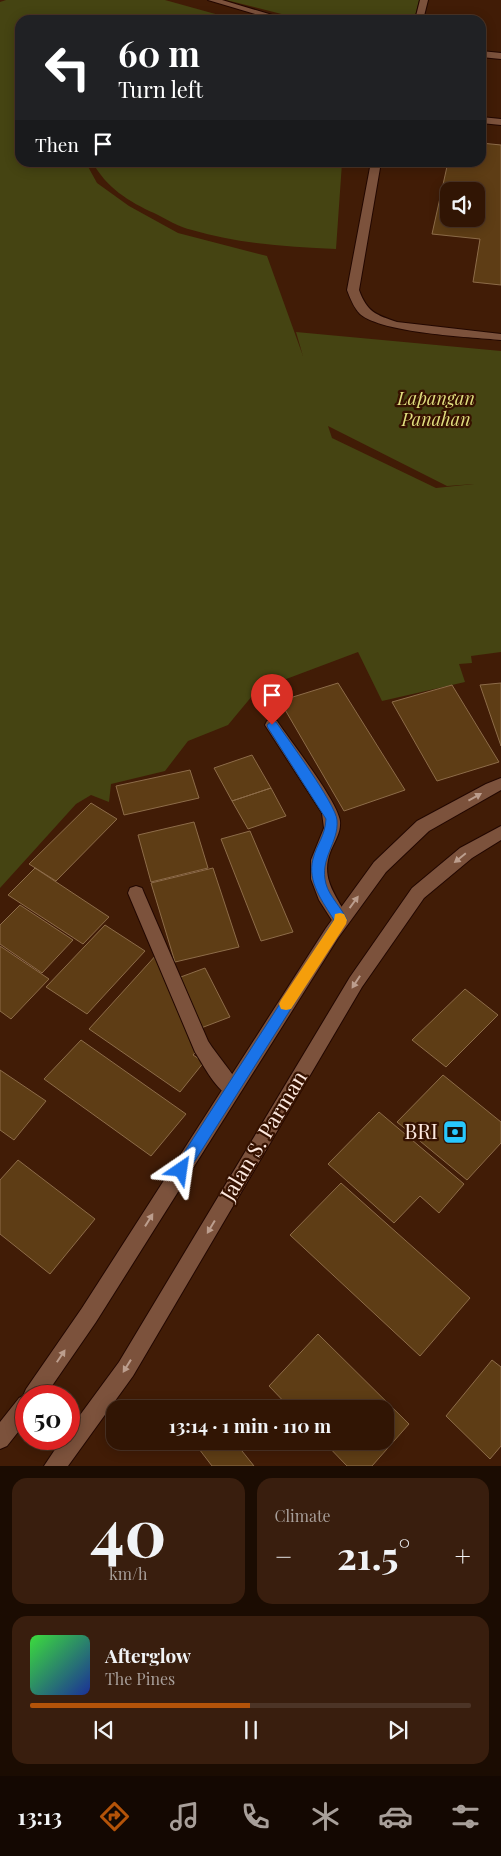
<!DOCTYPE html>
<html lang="en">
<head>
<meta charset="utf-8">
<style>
  :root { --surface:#311504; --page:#391e0e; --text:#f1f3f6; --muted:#a89f9a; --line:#4c3426; --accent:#b45309 }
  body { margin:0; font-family:"Playfair Display",serif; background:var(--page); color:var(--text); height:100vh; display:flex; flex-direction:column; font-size:19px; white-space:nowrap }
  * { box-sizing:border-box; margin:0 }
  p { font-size:16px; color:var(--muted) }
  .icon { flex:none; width:28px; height:28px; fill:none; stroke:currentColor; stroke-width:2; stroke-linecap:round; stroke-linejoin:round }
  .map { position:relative; height:1466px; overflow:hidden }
  .panel { display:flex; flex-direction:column; gap:12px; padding:12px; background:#1b0c02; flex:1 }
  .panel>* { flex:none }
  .top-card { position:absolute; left:15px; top:15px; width:471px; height:152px; border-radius:15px; box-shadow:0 2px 12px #0003,0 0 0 1px var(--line); background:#202124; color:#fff; overflow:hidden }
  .buttons { position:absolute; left:440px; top:182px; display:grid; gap:10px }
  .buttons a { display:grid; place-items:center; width:45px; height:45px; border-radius:10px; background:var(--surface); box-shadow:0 2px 12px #0003,0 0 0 1px var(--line); font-size:25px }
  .speed { position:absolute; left:15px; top:1385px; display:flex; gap:10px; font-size:25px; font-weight:700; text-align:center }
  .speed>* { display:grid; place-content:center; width:65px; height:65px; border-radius:50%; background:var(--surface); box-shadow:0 2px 12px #0003,0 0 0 1px var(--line); line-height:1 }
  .speed .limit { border:8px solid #d22; background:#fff; color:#111 }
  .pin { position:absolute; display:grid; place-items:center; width:42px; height:42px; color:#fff; margin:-51px -21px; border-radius:50% 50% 50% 0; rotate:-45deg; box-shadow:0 0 5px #0007 }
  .pin .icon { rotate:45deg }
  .me { position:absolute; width:55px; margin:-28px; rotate:32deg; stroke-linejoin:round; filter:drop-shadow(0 0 4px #0008) }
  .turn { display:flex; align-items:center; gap:18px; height:105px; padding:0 20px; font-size:22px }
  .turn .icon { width:65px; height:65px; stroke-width:2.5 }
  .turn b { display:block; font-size:35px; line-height:42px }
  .then { display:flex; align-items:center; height:48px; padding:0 20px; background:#0003; gap:10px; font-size:19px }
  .big { font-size:38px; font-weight:700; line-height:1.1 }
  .panel .card { flex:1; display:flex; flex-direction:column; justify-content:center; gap:8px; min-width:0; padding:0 18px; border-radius:15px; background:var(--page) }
  .panel .dial { align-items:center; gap:0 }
  .dial b { font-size:65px; line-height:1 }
  .song { display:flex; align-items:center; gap:15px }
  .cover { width:60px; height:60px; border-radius:8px; background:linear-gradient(135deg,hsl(120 70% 55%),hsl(230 70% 35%)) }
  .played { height:5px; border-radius:2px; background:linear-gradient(90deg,var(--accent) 50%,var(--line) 50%) }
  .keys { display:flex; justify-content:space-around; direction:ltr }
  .heat { display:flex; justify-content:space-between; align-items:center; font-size:28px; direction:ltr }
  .panel .tiles { flex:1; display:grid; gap:12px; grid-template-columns:1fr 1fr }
  .card:last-child { grid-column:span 2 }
  .trip { position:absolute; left:106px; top:1400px; width:288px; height:50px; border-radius:15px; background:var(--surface); box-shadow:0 2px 12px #0003,0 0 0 1px var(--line); font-weight:700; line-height:50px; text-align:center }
  .menu { display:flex; height:80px; justify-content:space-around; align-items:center; background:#140802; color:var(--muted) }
  .menu .icon { width:35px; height:35px }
  .menu .on { color:var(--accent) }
  .menu b { font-size:22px; color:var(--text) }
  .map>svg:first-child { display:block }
  .green { fill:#454412; fill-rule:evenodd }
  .building { fill:#5e3d15; stroke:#8d6c49; fill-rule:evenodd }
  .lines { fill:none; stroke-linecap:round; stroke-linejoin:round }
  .lane-casing { stroke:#220700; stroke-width:2 }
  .street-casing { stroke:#220700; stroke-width:2 }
  .secondary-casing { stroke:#220700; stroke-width:2 }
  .lane { fill:#7c523c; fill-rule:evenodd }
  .street { fill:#7c523c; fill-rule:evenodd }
  .secondary { fill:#7c523c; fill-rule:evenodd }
  .oneway { fill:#bc9e8e }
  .route { fill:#1a73e8; stroke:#114b97 }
  .slow { fill:#f59e0b }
  .labels { text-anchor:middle; stroke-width:4.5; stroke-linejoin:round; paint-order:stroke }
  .park-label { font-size:18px; font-style:italic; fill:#e0de7e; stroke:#361200 }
  .near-poi-label { font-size:21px; fill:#fde9df; stroke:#361200; text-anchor:end }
  .near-street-label { font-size:21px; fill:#fde9df; stroke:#361200 }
</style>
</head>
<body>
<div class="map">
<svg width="501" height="1466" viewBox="0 0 501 1466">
  <rect width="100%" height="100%" fill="#411c06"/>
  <!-- green -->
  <path class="green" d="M6 0H165L237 20H20V162L86 163 97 183 129 206 178 233 267 256 303 356 296 332 501 351V652L471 656 472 663 459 664 465 682 382 701 358 652 257 690 228 725 188 741 165 771 111 784 109 802 91 795 76 804 0 888V2ZM328 426 447 486 474 484 436 488 332 438Z
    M226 0H419L414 20H305Z
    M93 163H342L336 249C288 247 239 244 192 230 179 227 166 219 154 213 129 202 106 187 93 163Z"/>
  <!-- building -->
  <path class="building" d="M481 143 501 145V285L473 282 480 239 432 234 448 162H481ZM449 191H476V219H449Z
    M338 683 405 790 344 811 280 701Z
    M501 683V746L480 685Z
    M452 685 499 762 437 781 392 702Z
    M252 755 271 788 232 801 214 768Z
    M190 770 199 798 124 815 116 786Z
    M271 788 286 816 248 829 232 801Z
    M91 803 117 819 56 881 29 864Z
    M194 822 208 868 151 882 138 835Z
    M250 831 293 932 261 941 221 839Z
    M35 868 109 917 83 944 8 895Z
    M213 868 239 947 175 962 151 883Z
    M20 905 73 940 42 973 0 944V925Z
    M105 925 145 951 87 1014 46 987Z
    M0 946 49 979 11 1019 0 1011Z
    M158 953 199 1048 193 1055 204 1062 180 1092 89 1029Z
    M205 968 230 1017 201 1028 178 978Z
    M465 989 498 1015 446 1067 412 1040Z
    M81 1040 186 1114 151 1156 44 1079Z
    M0 1070 46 1101 14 1140 0 1130Z
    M443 1075 501 1122V1143L467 1180 397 1122Z
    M379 1112 464 1184 439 1213 420 1196 394 1223 328 1164Z
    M18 1160 95 1219 50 1274 0 1234V1180Z
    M341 1183 470 1298 420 1356 290 1235Z
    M318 1334 409 1424 372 1466H347L323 1441H385V1409H291L269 1386Z
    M492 1360 501 1367V1446L490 1459 446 1416Z
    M200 1441H234L254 1466H212L196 1445Z"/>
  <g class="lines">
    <defs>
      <path id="lane" d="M420 0H428L423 20H415Z
        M481 117 501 119V125L481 123Z
        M371 162H381L359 290C367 312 376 315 397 322L501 334V340C469 337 382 333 360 314 354 308 350 298 347 290Z
        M272 719 277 721C291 742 337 800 340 821 341 832 335 841 331 850 319 879 337 896 349 920L347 925 341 927 335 925 319 900 311 879V860L324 828 322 813 265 725 267 721Z"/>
      <path id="street" d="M208 0H222L289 20H275Z
        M481 51 501 53V59L481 57Z
        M136 886 142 888 144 893 208 1041C218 1057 233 1072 241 1089L238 1095 232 1097C216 1091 204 1066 195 1052L128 893 130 888Z"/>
      <path id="secondary" d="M501 778V790L429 831 386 872 338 938 96 1322 45 1396H26V1422L7 1446 0 1449V1422L19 1398 23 1396 26 1389 82 1308 326 928 374 862 417 821 486 784Z
        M501 826V840L472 858 424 898 362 987 133 1376 68 1466H44L62 1439H69V1430L119 1362 350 977 412 888 460 848Z"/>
    </defs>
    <!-- lane casing -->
    <use href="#lane" class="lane-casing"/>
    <!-- street casing -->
    <use href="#street" class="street-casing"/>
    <!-- secondary casing -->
    <use href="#secondary" class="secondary-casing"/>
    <!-- lane -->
    <use href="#lane" class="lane"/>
    <!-- street -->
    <use href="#street" class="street"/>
    <!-- secondary -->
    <use href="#secondary" class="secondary"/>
  </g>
  <!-- one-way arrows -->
  <defs><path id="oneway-solid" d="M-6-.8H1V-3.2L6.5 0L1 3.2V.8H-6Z" transform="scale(1.25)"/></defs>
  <g class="oneway">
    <use href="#oneway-solid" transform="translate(475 797) rotate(-29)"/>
    <use href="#oneway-solid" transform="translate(460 858) rotate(141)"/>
    <use href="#oneway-solid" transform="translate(354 902) rotate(-54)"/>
    <use href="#oneway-solid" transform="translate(356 982) rotate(123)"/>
    <use href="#oneway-solid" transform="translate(149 1220) rotate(-58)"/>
    <use href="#oneway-solid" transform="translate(211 1227) rotate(121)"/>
    <use href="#oneway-solid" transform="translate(61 1356) rotate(-56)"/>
    <use href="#oneway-solid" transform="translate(127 1366) rotate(122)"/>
  </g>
  <!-- route -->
  <path class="route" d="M272 721 276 722C288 739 336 805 337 820 339 843 319 858 326 884 329 896 342 908 347 920L186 1175 181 1177 176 1175 174 1170 176 1165 334 920C323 902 307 882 313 859 317 843 325 837 326 819L268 728 267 725Z"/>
  <!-- slow -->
  <path class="slow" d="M340 913 344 914 347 920 346 924 291 1009 286 1010 281 1009 279 1004 281 1000 334 920 335 914Z"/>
  <!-- icons -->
  <defs>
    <symbol id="bank-square" viewBox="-11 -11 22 22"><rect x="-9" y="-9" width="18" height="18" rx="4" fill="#28c8ff" stroke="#361200"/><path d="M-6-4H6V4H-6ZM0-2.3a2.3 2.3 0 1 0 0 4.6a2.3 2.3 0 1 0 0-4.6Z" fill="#111"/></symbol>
  </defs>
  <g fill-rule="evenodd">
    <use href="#bank-square" x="441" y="1118" width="28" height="28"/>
  </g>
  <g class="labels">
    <!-- park labels -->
    <g class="park-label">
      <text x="436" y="405">Lapangan<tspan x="436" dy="21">Panahan</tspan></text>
    </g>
    <!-- near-poi labels -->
    <g class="near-poi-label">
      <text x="438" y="1139">BRI</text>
    </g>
    <!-- near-street labels -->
    <g class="near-street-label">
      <text transform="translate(264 1136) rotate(-59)" y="7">Jalan S. Parman</text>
    </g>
  </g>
</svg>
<div class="buttons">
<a><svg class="icon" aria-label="sound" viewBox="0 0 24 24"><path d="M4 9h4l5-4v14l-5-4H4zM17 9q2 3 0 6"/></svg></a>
</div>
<div class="speed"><div class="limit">50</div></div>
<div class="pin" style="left:272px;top:725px;background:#d93025"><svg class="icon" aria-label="arrive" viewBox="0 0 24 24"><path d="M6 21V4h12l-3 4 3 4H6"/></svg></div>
<svg class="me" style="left:181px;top:1170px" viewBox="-20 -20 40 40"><path d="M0-17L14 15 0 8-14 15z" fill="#1a73e8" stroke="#fff" stroke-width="4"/></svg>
<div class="trip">13:14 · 1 min · 110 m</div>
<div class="top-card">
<div class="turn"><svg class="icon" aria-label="left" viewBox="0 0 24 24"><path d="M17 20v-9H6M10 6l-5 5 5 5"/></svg><div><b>60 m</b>Turn left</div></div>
<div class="then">Then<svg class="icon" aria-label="arrive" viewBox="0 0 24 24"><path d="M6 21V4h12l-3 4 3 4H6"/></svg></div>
</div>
</div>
<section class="panel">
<div class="tiles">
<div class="card dial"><b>40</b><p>km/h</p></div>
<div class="card"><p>Climate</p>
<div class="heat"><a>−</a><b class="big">21.5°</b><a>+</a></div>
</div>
<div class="card">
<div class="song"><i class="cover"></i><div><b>Afterglow</b><p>The Pines</p></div></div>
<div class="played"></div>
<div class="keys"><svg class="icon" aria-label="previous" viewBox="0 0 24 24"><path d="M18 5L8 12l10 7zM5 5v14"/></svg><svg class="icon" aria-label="pause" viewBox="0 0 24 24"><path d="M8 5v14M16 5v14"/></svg><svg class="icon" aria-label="next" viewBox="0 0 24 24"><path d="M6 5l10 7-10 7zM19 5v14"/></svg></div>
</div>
</div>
</section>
<nav class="menu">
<b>13:13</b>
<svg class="icon on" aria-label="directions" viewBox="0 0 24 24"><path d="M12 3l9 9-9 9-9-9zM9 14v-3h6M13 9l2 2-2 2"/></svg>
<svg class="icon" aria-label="music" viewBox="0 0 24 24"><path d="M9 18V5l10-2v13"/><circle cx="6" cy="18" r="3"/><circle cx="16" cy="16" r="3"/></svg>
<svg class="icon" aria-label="phone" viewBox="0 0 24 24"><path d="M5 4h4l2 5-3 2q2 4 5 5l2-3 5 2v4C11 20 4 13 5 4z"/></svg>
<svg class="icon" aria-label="climate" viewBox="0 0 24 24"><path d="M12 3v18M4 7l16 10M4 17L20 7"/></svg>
<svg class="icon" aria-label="car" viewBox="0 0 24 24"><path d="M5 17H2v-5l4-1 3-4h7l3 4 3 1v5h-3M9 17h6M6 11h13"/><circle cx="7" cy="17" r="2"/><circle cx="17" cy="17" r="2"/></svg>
<svg class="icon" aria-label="filters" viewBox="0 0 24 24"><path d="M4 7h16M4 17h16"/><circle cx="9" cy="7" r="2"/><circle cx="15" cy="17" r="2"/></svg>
</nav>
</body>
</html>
